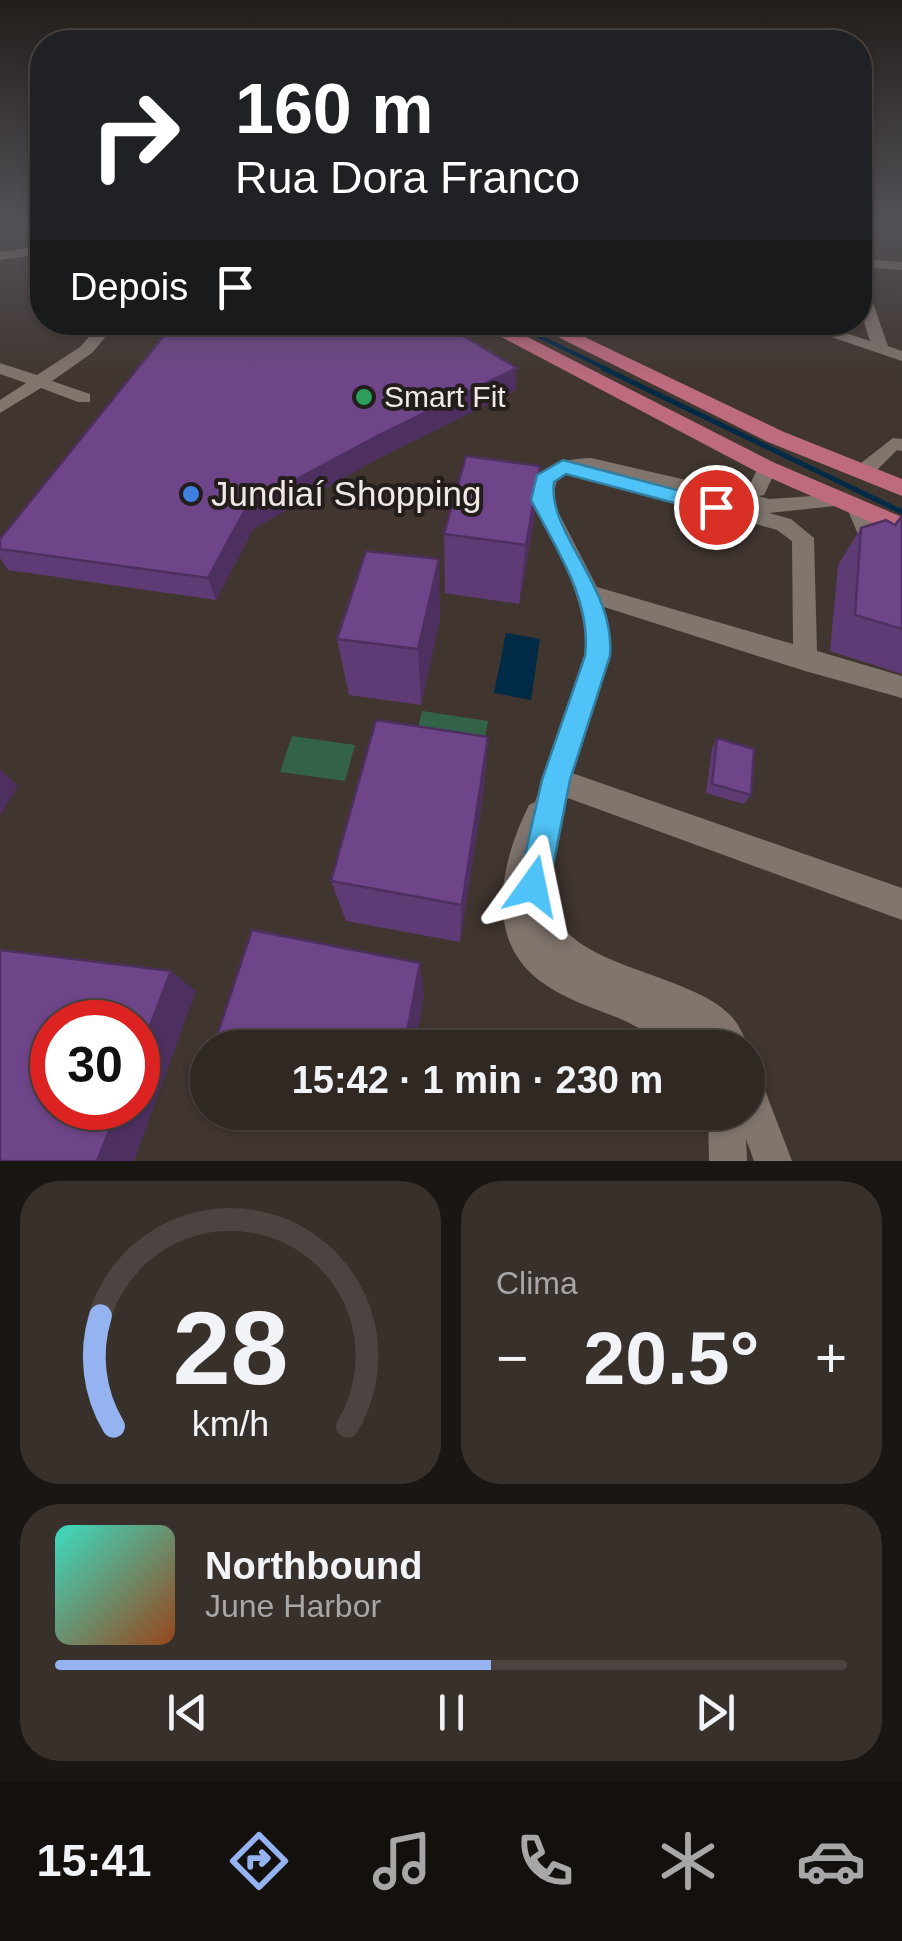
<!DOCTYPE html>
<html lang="pt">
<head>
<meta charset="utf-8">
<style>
  :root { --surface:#302823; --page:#38302b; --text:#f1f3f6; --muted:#a8a6a6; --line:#4b4441; --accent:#95b2f1 }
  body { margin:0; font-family:Helvetica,sans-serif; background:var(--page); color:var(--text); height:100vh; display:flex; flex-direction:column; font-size:38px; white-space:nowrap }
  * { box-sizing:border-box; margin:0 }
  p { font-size:32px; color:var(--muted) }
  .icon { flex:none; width:55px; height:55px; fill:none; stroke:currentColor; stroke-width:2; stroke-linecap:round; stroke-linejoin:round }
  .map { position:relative; height:1161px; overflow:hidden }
  .details { display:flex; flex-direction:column; gap:20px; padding:20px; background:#1a1613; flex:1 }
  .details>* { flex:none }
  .banner { position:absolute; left:30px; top:30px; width:842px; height:305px; border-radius:40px; box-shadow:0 2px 8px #0004,0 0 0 2px var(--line); background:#202124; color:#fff; overflow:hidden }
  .speed { position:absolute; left:30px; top:1000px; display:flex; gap:20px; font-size:50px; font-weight:700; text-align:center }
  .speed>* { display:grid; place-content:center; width:130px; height:130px; border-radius:50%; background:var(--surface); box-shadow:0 2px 8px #0004,0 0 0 2px var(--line); line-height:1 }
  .speed .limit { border:15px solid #d22; background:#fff; color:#111 }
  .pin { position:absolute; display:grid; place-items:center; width:85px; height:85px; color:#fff; margin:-42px; border:5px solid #fff; border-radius:50%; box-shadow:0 2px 10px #0007 }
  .me { position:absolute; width:110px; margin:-55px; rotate:12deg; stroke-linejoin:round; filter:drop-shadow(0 0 8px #0008) }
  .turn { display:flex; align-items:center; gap:35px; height:210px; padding:0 40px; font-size:45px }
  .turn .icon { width:130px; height:130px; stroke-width:2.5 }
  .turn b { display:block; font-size:70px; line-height:85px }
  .then { display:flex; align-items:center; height:95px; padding:0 40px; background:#0003; gap:20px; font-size:38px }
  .big { font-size:75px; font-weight:700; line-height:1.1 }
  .details .widget { flex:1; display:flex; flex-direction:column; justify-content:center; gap:15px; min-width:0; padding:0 35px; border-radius:40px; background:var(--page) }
  .details .dial { align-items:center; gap:0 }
  .dial svg { height:260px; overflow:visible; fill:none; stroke:var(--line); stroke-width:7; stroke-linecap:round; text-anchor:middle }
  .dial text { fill:var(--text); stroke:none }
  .song { display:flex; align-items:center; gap:30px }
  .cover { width:120px; height:120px; border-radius:15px; background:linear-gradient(135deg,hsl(170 70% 55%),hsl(20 70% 35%)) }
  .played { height:10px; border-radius:5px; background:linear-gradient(90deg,var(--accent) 55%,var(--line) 55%) }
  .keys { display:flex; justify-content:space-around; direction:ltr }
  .heat { display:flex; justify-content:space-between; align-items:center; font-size:55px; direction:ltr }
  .details .tiles { flex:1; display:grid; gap:20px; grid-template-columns:1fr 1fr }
  .widget:last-child { grid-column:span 2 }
  .trip { position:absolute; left:190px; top:1030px; width:575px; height:100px; border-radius:50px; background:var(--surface); box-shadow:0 2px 8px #0004,0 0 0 2px var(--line); font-weight:700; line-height:100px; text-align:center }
  .menu { display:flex; height:160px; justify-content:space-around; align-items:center; background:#13100e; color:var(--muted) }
  .menu .icon { width:70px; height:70px }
  .menu .on { color:var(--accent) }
  .menu b { font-size:45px; color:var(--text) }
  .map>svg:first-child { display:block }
  .green { fill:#326349 }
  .water { fill:#002b47 }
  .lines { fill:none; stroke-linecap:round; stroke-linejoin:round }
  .stream-far1 { stroke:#002b47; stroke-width:4 }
  .stream { stroke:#002b47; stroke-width:5 }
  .minor { fill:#81756e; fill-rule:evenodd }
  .major { fill:#bf6b7f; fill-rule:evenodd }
  .wall { fill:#5f3b76 }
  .shaded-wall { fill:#4e3060 }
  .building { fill:#6f4589; stroke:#4e3060; stroke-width:2.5 }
  .route { fill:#4fc3f7; stroke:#337fa1; stroke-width:2.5 }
  .leisure-dot { fill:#2e9e5b; stroke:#231e1b; stroke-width:4 }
  .shop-dot { fill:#3f7fe0; stroke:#231e1b; stroke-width:4 }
  .labels { text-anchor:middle; stroke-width:8; stroke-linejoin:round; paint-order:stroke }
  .far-poi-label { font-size:30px; fill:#f0e9e5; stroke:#231e1b; text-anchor:start }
  .poi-label { font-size:35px; fill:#f0e9e5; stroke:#231e1b; text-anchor:start }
</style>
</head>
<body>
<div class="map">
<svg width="902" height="1161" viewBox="0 0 902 1161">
  <rect width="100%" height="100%" fill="#40352f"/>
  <!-- green -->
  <path class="green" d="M422 711 488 721 482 755 414 744Z
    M292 736 355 745 345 781 280 772Z"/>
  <!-- water -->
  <path class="water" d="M506 633 540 639 531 700 494 693Z"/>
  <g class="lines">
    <!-- stream-far1 -->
    <path class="stream-far1" d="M509 322 609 370"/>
    <!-- stream -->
    <path class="stream" d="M603 368 902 512"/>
    <!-- minor -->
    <path class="minor" d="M42 246V254L0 260V252Z
      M860 259 902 262V270L860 267Z
      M860 282 867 286 888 346 902 351V361L787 322H812L870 341 860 309Z
      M102 322H118L92 353 52 381 90 394V402H78L41 388 0 413V400L26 383 0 374V363L37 375 80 347Z
      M893 438 902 439V451L897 450 870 477H856L853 472 856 467Z
      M591 458 725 489 750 484 760 464 767 462 777 468 764 495 758 496 769 499 842 494 845 499 842 504 835 506 769 513 791 519 814 538 817 651 902 676V698L805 671 604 607 610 656 572 773 902 888V920L565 797C558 832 545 875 555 911 570 967 690 973 730 1015 739 1024 744 1036 749 1048L748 1051V1048C727 1048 698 1053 678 1048 663 1044 635 1024 616 1017 590 1007 563 998 540 981 482 938 502 859 529 805L535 802 586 656C587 597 557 551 532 500 533 466 562 459 591 458ZM591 470 744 507 735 514 738 519 777 530 792 541 793 644 597 587 552 500 557 480 570 472Z
      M857 501 864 503 878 533 888 535 902 528V547L891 552 862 544 847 508Z
      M748 1075 761 1080 792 1161H754L746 1139 747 1161H709L708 1112H748Z"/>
    <!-- major -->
    <path class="major" d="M473 322H498L775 463 902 517V536L759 473Z
      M528 322H553L784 432 902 479V496L768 442Z"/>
  </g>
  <!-- wall -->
  <path class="wall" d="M516 390 379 458 253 529 216 600 8 570 0 558V539Z
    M540 466 533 526 519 604 445 593 444 534Z
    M902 516V674L830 651 838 565 861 528 895 525Z
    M440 618 421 705 349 695 337 639Z
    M488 737 484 788 460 942 346 921 331 881Z
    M717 738 751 795 744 804 706 793 712 748Z"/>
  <!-- shaded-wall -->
  <path class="shaded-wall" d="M517 368 516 390 379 458 253 529 216 600 208 578 247 506 377 436Z
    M540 466 533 526 519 604 526 545Z
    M439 559 440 618 421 705 418 649Z
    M488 737 484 788 460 942 462 905Z
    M0 769 18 786 0 816Z
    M420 963 424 995 415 1048H404Z
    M171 971 196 991 134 1161H97L118 1108H138V1057Z"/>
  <!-- building -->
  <path class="building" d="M175 322H440L517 368 377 436 247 506 208 578 0 549V539Z
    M466 456 540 466 526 545 444 534Z
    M902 516V629L855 615 861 528 886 520 895 525Z
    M366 551 439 559 418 649 337 639Z
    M376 720 488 737 462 905 331 881Z
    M717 738 754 749 751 795 712 784Z
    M252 930 420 963 404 1048H213Z
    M0 950 171 971 138 1057V1022H52V1108H118L97 1161H0Z"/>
  <!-- sky -->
  <linearGradient id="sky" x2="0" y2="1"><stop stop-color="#231d1a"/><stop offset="0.58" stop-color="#535158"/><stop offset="1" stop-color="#535158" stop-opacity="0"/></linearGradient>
  <rect width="902" height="383" fill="url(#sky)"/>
  <!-- route -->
  <path class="route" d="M563 460 723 502 726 507 716 514 566 474 554 482C547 533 616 587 610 656L570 780 549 886 544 898 533 902 522 898 518 886 542 780 585 656C592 600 556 549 531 500L537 475Z"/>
  <!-- markers -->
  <circle class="leisure-dot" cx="364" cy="397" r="10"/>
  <circle class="shop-dot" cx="191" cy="494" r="10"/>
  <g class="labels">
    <!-- far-poi labels -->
    <g class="far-poi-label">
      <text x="384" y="407">Smart Fit</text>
    </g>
    <!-- poi labels -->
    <g class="poi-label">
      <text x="211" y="506">Jundiaí Shopping</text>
    </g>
  </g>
</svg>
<div class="speed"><div class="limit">30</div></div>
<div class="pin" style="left:716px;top:507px;background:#d93025"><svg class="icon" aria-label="arrive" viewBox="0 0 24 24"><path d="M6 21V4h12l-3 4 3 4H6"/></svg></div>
<svg class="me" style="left:533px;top:886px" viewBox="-20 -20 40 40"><path d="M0-17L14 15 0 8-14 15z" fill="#4fc3f7" stroke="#fff" stroke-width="4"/></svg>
<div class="trip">15:42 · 1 min · 230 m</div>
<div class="banner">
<div class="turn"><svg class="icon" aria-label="right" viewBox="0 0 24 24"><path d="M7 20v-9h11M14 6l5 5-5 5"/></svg><div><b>160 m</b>Rua Dora Franco</div></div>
<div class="then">Depois<svg class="icon" aria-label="arrive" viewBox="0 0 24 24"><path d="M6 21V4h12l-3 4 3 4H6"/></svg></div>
</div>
</div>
<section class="details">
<div class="tiles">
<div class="widget dial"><svg viewBox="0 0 100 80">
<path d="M14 69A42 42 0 1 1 86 69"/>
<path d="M14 69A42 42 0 0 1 10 35" stroke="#95b2f1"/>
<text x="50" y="56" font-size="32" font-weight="700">28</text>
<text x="50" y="72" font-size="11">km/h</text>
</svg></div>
<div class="widget"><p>Clima</p>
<div class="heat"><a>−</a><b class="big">20.5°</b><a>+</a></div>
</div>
<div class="widget">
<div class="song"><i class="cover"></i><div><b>Northbound</b><p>June Harbor</p></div></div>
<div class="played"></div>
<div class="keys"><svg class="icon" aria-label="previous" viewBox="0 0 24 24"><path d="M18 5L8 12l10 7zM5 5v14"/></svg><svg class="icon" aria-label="pause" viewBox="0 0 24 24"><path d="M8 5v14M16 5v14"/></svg><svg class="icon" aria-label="next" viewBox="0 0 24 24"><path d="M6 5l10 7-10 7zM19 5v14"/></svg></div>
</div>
</div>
</section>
<nav class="menu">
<b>15:41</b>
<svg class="icon on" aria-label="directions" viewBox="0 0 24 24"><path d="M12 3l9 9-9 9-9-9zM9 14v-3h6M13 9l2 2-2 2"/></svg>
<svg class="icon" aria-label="music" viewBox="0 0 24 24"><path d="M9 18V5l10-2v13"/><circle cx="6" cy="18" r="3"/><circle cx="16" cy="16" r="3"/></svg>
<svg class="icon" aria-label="phone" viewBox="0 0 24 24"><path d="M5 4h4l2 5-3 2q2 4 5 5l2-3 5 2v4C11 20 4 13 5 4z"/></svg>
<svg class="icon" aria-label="climate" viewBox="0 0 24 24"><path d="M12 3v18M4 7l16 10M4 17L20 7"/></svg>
<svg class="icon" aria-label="car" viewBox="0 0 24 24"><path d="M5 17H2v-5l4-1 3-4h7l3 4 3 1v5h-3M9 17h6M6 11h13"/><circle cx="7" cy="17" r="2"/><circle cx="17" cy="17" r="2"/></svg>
</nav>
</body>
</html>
